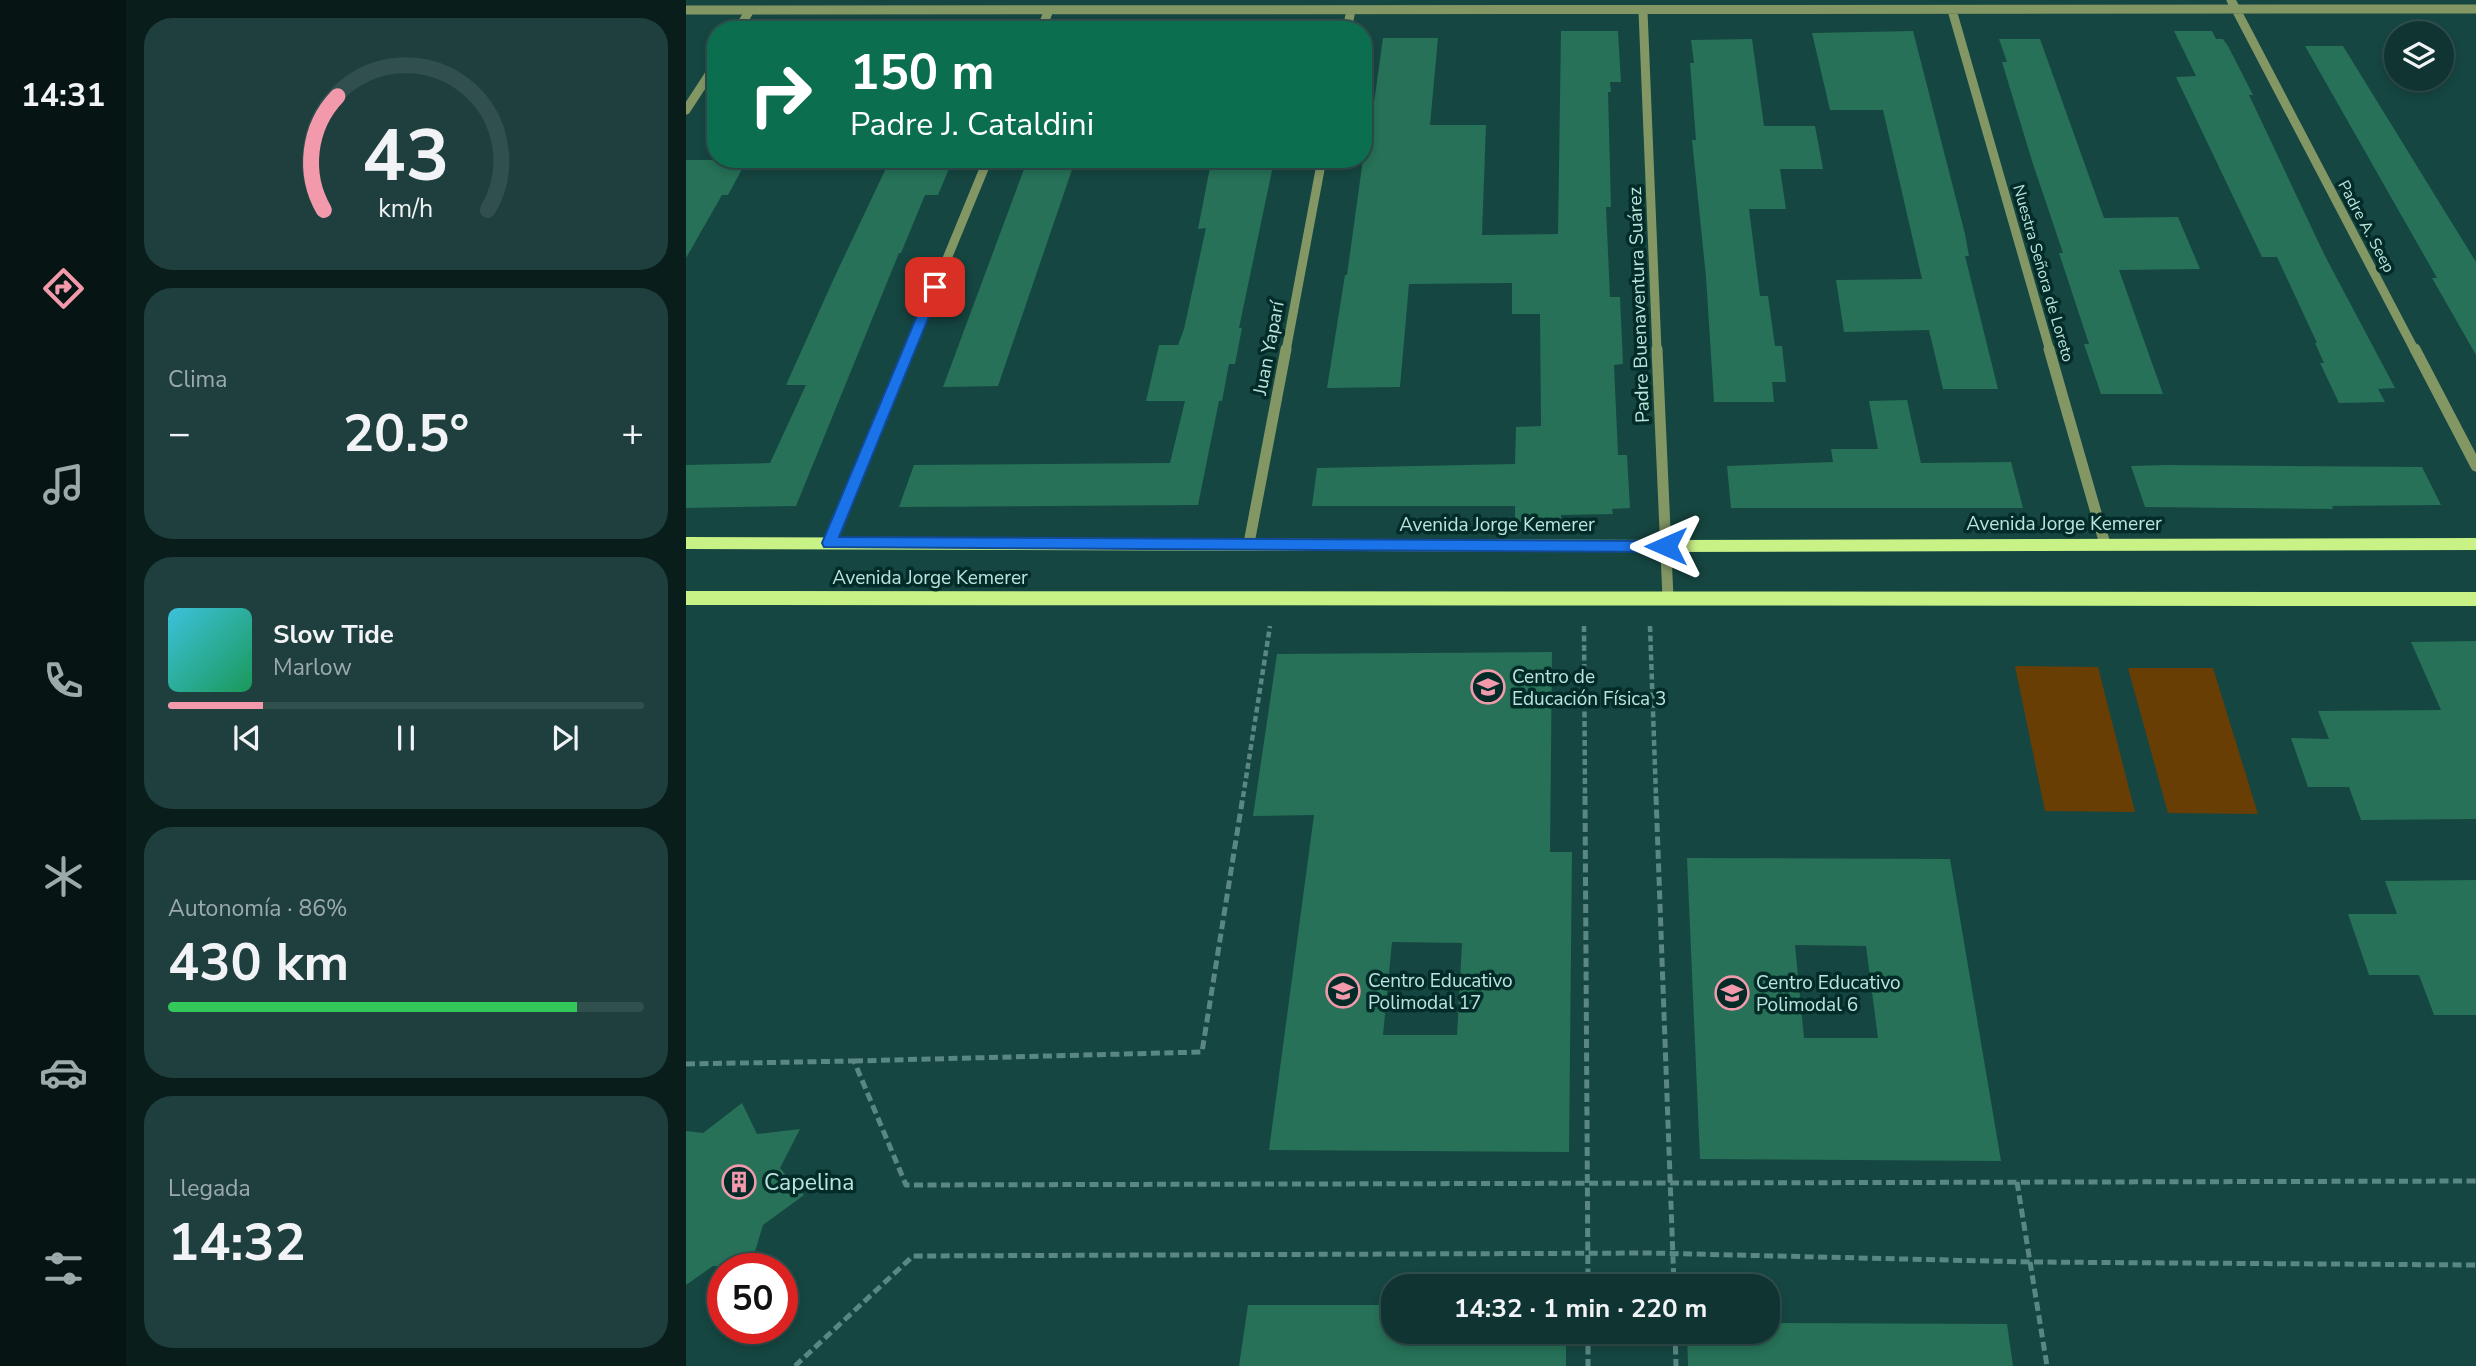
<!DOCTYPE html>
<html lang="es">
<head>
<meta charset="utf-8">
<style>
  :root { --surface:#103431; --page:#1e3f3d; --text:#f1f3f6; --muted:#9caaab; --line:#304f4d; --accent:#f29aac }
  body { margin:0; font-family:"Nunito Sans",sans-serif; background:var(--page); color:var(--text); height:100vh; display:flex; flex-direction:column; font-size:26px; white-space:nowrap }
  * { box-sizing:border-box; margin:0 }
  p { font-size:23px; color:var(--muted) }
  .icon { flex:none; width:38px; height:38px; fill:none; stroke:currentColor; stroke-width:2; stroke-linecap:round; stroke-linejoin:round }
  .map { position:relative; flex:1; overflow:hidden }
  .drawer { display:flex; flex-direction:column; gap:18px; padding:18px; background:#091d1b; width:560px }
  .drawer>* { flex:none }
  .guide { position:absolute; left:21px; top:21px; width:665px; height:147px; border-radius:28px; box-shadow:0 4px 10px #0003,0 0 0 2px var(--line); background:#0b6e4f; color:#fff; overflow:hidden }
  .fabs { position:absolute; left:1698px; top:21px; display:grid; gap:14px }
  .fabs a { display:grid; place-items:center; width:70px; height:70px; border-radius:50%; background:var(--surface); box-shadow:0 4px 10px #0003,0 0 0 2px var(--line); font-size:35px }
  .speed { position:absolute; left:21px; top:1253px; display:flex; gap:14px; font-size:35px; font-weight:700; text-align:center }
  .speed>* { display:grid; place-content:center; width:91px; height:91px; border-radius:50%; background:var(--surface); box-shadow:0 4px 10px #0003,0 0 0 2px var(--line); line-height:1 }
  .speed .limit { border:10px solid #d22; background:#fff; color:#111 }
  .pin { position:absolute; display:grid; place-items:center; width:60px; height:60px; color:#fff; margin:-30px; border-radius:14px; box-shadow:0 4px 10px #0006 }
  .me { position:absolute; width:77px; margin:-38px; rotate:270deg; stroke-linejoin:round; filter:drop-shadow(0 0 5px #0008) }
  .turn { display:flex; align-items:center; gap:24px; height:147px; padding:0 28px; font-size:32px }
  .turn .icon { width:91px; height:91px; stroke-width:2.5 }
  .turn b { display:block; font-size:49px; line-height:60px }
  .big { font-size:52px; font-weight:700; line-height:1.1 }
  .drawer .tile { flex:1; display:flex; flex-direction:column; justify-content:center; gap:10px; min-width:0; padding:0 24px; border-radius:28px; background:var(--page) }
  .drawer .dial { align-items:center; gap:0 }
  .dial svg { height:182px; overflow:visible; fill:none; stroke:var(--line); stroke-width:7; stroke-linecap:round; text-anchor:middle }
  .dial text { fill:var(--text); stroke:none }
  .song { display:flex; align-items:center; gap:21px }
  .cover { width:84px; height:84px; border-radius:10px; background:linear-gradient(135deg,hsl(190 70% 55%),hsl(150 70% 35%)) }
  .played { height:7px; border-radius:4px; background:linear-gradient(90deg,var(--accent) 20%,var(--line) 20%) }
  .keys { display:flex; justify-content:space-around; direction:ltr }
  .heat { display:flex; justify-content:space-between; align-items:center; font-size:38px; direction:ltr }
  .charge { height:10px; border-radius:5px; background:linear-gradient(90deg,#34c759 86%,var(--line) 0) }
  .trip { position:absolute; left:695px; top:1274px; width:399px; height:70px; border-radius:28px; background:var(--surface); box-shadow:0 4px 10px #0003,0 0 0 2px var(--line); font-weight:700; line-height:70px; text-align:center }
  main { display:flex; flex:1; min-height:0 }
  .tabs { display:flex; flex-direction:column; width:126px; justify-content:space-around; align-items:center; background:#061514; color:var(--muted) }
  .tabs .icon { width:49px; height:49px }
  .tabs .selected { color:var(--accent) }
  .tabs b { font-size:32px; color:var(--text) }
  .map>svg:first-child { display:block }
  .green { fill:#693e04 }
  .building { fill:#267157; fill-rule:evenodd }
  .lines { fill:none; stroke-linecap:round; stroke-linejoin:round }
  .path-far1 { stroke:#5a8782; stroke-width:4.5; stroke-dasharray:6 3.5; stroke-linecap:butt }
  .path { stroke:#5a8782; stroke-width:5; stroke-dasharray:9 4.5; stroke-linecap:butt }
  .minor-far1 { stroke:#839765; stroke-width:9 }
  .minor { stroke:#839765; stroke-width:11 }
  .major { fill:#c8f186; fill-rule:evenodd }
  .route { fill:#1a73e8; stroke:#114b97; stroke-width:2 }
  .labels { text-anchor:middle; stroke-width:7; stroke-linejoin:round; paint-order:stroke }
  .far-street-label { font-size:16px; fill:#bbe4de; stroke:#032b27 }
  .street-label { font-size:19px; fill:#bbe4de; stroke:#032b27 }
  .poi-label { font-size:19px; fill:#bbe4de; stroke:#032b27; text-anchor:start }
  .near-poi-label { font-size:23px; fill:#bbe4de; stroke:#032b27; text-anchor:start }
</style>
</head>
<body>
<main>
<nav class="tabs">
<b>14:31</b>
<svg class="icon selected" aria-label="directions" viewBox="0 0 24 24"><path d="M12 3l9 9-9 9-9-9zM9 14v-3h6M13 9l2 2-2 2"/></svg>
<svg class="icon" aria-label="music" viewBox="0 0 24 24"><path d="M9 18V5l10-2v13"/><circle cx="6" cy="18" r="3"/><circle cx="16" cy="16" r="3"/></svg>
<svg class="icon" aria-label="phone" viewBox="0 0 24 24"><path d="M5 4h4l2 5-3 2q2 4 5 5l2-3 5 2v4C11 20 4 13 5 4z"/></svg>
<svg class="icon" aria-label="climate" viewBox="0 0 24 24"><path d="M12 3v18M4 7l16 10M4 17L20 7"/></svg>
<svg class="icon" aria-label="car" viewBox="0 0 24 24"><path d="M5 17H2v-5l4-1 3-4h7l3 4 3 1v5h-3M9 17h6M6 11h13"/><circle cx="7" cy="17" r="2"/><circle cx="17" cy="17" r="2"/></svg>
<svg class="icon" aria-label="filters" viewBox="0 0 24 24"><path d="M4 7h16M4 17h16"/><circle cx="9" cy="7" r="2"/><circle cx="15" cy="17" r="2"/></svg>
</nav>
<section class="drawer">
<div class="tile dial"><svg viewBox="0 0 100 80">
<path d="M14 69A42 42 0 1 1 86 69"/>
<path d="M14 69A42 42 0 0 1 20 19" stroke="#f29aac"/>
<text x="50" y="56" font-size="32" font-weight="700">43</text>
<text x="50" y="72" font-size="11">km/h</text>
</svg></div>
<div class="tile"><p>Clima</p>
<div class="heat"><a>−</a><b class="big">20.5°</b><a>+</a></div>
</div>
<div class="tile">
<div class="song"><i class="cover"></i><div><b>Slow Tide</b><p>Marlow</p></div></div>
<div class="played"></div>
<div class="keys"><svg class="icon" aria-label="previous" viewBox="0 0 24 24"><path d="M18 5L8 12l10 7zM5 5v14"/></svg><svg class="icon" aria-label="pause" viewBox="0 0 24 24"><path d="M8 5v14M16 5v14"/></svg><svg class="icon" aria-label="next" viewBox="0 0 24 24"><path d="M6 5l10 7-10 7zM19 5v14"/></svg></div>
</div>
<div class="tile"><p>Autonomía · 86%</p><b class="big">430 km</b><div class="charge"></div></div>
<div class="tile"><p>Llegada</p><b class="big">14:32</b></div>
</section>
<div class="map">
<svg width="1790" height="1366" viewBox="0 0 1790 1366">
  <rect width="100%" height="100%" fill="#164641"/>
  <!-- green -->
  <path class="green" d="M1329 666 1412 667 1449 812 1359 811Z
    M1442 668H1527L1572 814 1482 813Z"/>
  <!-- building -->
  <path class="building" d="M875 31H932L935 82H924L925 92H922L925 207H920L924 297H934L937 364 928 365 932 455H941L944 508 926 509 927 514 875 515V521L829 522V506H626L631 468 829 464 830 427 855 426 854 314H826V283L723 284 714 387 641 388 659 275H661L677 159V116H682L683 110H687L697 38H752L744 125H800L796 235 872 234Z
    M1227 31 1279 234 1283 256H1279L1312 389H1257L1243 330 1158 332 1150 280 1236 279 1197 110H1144L1126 33Z
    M1488 31H1526L1530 39H1537L1542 46 1567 95H1563L1639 256 1709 388 1692 389 1699 402 1653 403 1634 363H1638L1629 343H1631L1591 257H1576L1490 77 1510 76Z
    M1066 39 1078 126H1129L1137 169H1094L1100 209H1063L1074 296H1082L1089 346H1096L1100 382H1086L1088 402H1028L1020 277 1006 140H1010L1004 63H1008L1005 40Z
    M1313 39H1354L1418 218 1492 217 1514 269 1433 270 1477 394H1415L1398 344H1403L1373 253H1377L1346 161 1316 62H1321Z
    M1619 46H1657L1790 262V355L1746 278H1751Z
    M222 159H267L252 195H239L215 253H213L110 506 0 508V465L84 463 120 385H100L149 276 201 166 206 161Z
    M0 160H61L42 195H36L0 258Z
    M341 161H389L312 386 257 387Z
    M588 161 553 328H556L549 364H543L536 401H533L512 505 213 507 228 465 484 463 499 401H460L473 345H492L498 329 520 228 512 229 525 162Z
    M1221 400 1235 463 1325 462 1337 508H1045L1041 466 1147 462 1145 449H1192L1183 401Z
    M1481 465 1736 467 1755 505 1646 506 1647 509 1459 507 1445 466Z
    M1790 641V819L1675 820 1663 787H1622L1605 738 1643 739 1632 711 1755 710 1725 642Z
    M866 652 864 852H886L883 1152 583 1150 628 815 567 816 591 654ZM706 942 776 943 771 1035H697Z
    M1001 858 1264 859 1315 1161 1014 1159ZM1109 945 1180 946 1192 1038H1118Z
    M1790 880V1015H1748L1733 975H1683L1662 914H1711L1699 881Z
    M56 1103 71 1134 114 1129 94 1168 118 1195 77 1225 64 1268 27 1266 0 1285V1131L17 1133Z
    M562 1305H707V1332H880V1366H553Z
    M1082 1323 1321 1324 1327 1366H1002L1001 1332H1082Z"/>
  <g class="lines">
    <!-- path-far1 -->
    <path class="path-far1" d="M898 626 899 797
      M964 626 970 797
      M557 797 584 626"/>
    <!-- path -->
    <path class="path" d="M899 796 902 1286
      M970 796 988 1286
      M168 1061 516 1052 557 796
      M0 1064 168 1061 220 1185 1790 1181
      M1331 1182 1361 1366
      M902 1332V1366
      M989 1332 990 1366
      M109 1366 227 1256 964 1253 1344 1262 1790 1265"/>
    <!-- minor-far1 -->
    <path class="minor-far1" d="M1545 0 1729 351
      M0 10 1790 9
      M1266 10 1364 351
      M957 11 971 351
      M52 30 64 10
      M355 30 363 10
      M661 30 665 10
      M0 110 30 64
      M223 351 302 159
      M600 351 636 159"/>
    <!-- minor -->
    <path class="minor" d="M971 349 982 598
      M1363 349 1419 544
      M1729 349 1790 466
      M144 543 224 349
      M563 543 600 349"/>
    <!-- major -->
    <path class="major" d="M0 537 980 540 1790 538V550L980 552 0 549Z
      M0 591 1790 592V606L0 605Z"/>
  </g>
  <!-- route -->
  <path class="route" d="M249 283 255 287 153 537 980 541 987 546 980 552 138 547 136 543 243 287Z"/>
  <!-- icons -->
  <defs>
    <symbol id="school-ring" viewBox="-11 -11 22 22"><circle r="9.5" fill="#032b27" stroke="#f29aac" stroke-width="1.5"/><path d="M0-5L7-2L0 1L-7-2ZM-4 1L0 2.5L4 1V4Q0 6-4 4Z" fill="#f29aac"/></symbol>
    <symbol id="building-ring" viewBox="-11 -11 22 22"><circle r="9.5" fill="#032b27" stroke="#f29aac" stroke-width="1.5"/><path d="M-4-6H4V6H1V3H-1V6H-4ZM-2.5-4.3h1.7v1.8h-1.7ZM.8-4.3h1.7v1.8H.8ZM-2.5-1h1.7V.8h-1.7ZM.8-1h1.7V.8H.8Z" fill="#f29aac"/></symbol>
  </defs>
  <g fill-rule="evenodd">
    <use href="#school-ring" x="783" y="668" width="38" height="38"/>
    <use href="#school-ring" x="638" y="972" width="38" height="38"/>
    <use href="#school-ring" x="1027" y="974" width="38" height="38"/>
    <use href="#building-ring" x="34" y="1163" width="38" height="38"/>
  </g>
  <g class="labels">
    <!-- far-street labels -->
    <g class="far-street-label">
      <text transform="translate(1681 226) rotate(62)" y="6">Padre A. Seep</text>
      <text transform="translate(1358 273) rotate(74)" y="6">Nuestra Señora de Loreto</text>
    </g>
    <!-- street labels -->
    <g class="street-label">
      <text transform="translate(952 305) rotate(-92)" y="7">Padre Buenaventura Suárez</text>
      <text transform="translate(582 348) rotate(-79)" y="7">Juan Yaparí</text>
      <text x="1378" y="530">Avenida Jorge Kemerer</text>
      <text x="811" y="531">Avenida Jorge Kemerer</text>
      <text x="244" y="584">Avenida Jorge Kemerer</text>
    </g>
    <!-- poi labels -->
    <g class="poi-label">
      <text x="826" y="683">Centro de<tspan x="826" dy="22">Educación Física 3</tspan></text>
      <text x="682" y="987">Centro Educativo<tspan x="682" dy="22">Polimodal 17</tspan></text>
      <text x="1070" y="989">Centro Educativo<tspan x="1070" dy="22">Polimodal 6</tspan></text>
    </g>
    <!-- near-poi labels -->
    <g class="near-poi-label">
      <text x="78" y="1190">Capelina</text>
    </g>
  </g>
</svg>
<div class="fabs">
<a><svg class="icon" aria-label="layers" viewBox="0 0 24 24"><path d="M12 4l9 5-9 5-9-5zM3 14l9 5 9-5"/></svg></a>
</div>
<div class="speed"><div class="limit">50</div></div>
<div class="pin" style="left:249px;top:287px;background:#d93025"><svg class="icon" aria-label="arrive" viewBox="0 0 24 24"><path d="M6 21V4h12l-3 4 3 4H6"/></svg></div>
<svg class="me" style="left:980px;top:546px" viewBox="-20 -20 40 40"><path d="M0-17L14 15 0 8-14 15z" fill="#1a73e8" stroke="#fff" stroke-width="4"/></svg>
<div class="trip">14:32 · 1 min · 220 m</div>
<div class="guide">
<div class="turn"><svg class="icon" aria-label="right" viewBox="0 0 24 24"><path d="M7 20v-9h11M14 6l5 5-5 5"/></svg><div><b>150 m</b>Padre J. Cataldini</div></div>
</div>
</div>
</main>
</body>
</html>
